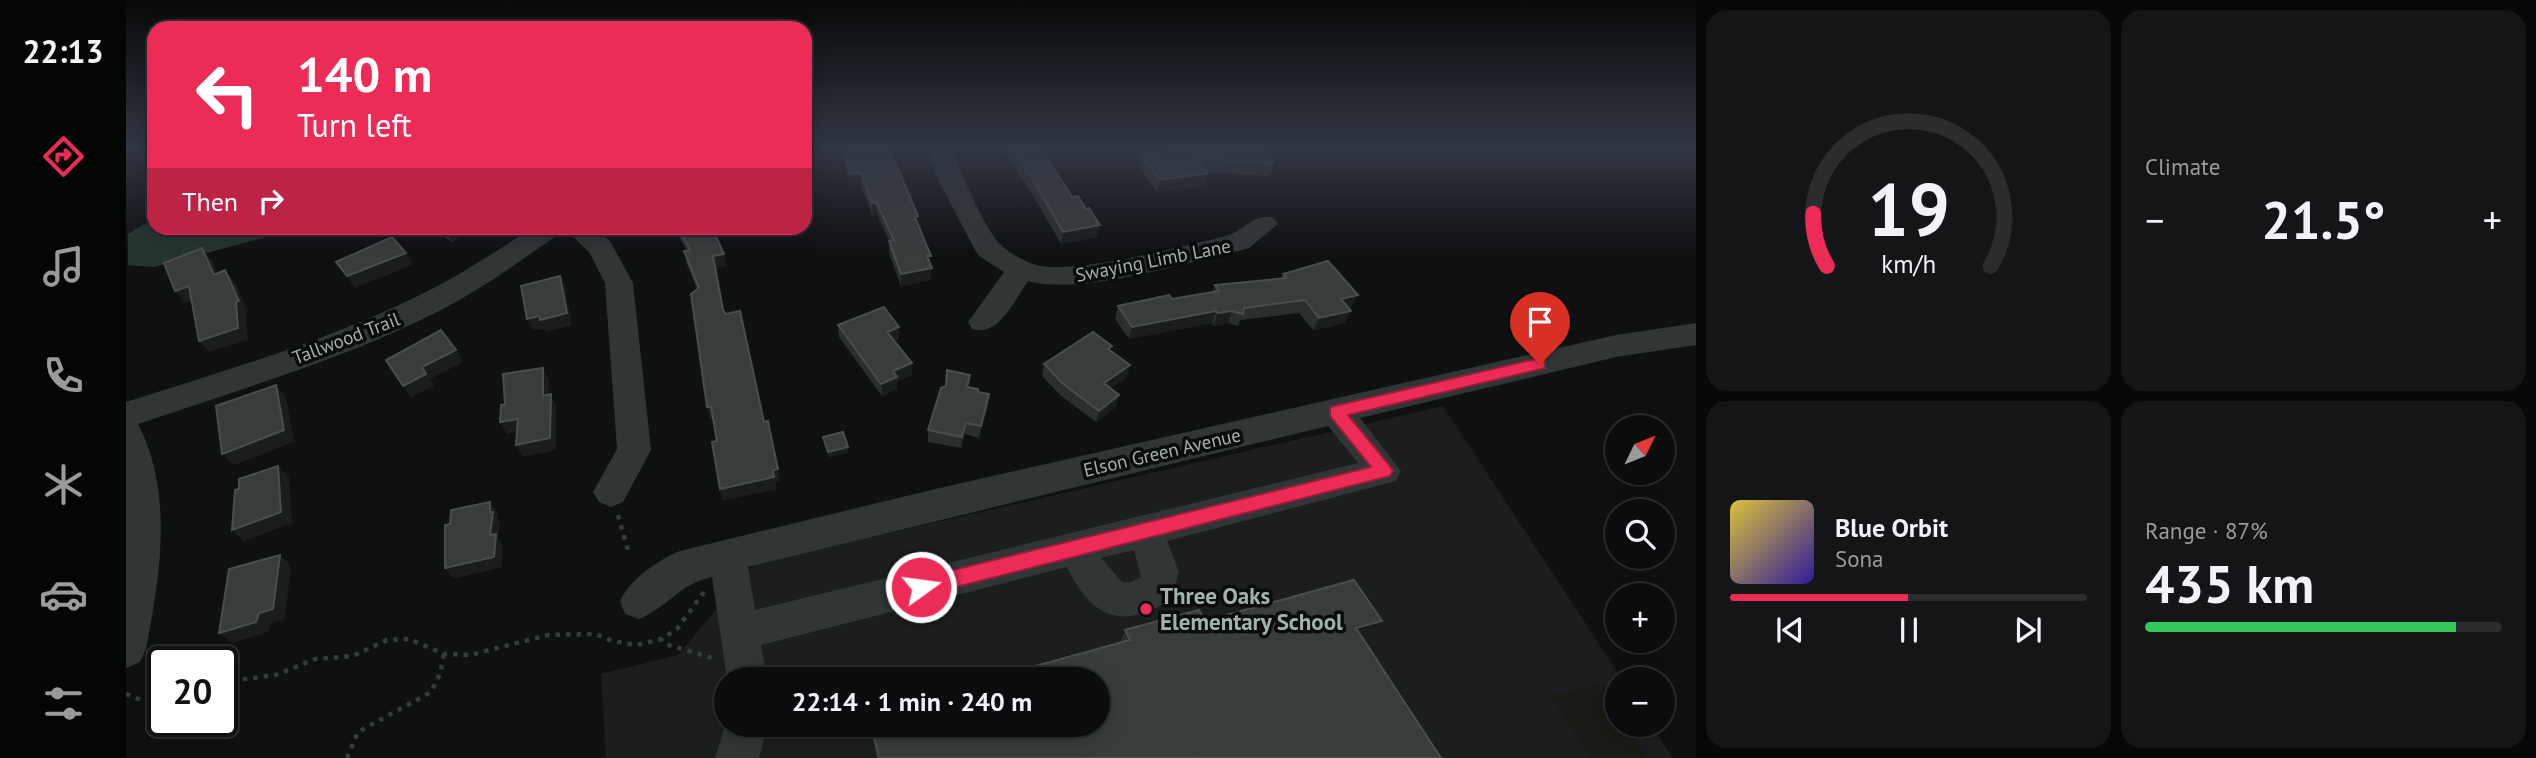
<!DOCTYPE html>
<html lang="en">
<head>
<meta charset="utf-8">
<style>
  :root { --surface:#0b0c0d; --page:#141516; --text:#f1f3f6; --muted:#9a9b9d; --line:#2b2c2e; --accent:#ec2c57 }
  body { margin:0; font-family:"PT Sans",sans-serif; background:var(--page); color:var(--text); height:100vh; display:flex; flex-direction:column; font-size:26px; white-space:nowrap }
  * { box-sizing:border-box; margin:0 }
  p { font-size:23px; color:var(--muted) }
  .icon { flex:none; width:38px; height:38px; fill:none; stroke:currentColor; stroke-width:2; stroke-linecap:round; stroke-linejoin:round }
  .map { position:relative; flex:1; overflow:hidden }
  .details { display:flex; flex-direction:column; gap:10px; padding:10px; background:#060707; width:840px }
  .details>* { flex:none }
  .guide { position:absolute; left:21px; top:21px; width:665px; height:214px; border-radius:21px; box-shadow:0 4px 18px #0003,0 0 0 2px var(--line); background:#ec2c57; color:#fff; overflow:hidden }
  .needle { width:46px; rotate:47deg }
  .fabs { position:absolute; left:1479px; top:415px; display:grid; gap:14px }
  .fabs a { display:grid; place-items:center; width:70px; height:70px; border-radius:50%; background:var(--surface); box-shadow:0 4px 18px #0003,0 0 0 2px var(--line); font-size:35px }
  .speed { position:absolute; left:21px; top:646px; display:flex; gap:14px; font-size:35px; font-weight:700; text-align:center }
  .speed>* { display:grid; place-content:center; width:91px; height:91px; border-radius:50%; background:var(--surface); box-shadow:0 4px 18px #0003,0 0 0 2px var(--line); line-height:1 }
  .speed .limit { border:4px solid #111; border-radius:10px; background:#fff; color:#111 }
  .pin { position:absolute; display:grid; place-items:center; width:60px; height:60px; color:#fff; margin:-72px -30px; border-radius:50% 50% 50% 0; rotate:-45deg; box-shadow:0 0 7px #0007 }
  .pin .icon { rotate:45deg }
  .me { position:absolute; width:77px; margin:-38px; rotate:76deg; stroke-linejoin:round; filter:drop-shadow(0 0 5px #0008) }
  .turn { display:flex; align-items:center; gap:24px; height:147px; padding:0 35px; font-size:32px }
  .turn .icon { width:91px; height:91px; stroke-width:2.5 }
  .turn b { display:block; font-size:49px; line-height:60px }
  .then { display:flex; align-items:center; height:66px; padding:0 35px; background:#0003; gap:14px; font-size:26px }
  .big { font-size:52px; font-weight:800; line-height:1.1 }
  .details .card { flex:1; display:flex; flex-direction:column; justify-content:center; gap:10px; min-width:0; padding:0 24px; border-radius:21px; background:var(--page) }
  .details .dial { align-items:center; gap:0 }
  .dial svg { height:182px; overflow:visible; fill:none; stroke:var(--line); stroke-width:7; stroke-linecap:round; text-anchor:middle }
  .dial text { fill:var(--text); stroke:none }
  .song { display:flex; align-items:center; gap:21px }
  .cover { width:84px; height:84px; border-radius:10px; background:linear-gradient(135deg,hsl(50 70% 55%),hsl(250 70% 35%)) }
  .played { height:7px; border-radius:4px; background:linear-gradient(90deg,var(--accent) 50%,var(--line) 50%) }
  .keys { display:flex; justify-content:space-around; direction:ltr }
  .heat { display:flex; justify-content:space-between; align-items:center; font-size:38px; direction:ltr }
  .charge { height:10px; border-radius:5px; background:linear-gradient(90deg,#34c759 87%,var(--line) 0) }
  .details .tiles { flex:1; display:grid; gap:10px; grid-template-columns:repeat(2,1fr) }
  .trip { position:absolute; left:588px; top:667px; width:396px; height:70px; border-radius:35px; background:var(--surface); box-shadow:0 4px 18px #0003,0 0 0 2px var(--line); font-weight:800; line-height:70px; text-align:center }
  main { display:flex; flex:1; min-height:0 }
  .dock { display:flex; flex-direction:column; width:126px; justify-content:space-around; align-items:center; background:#040505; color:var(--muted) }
  .dock .icon { width:49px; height:49px }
  .dock .selected { color:var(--accent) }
  .dock b { font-size:32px; color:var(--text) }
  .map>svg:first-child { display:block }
  .built { fill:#1b1d1e; fill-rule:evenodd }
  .green { fill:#1a1b16 }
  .water { fill:#26342e }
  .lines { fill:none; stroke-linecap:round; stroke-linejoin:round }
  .path { stroke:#373c3b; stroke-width:4.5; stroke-dasharray:4.5 6; stroke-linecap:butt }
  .minor { fill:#303535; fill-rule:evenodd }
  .wall { fill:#2b2e2f }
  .shaded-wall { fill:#1a1c1d }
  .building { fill:#383c3c; stroke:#484e4e; stroke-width:2 }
  .route { fill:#ec2c57; stroke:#991d39; stroke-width:2 }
  .poi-dot { fill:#ec2c57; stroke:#0a0b0c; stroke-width:2.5 }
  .labels { text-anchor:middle; stroke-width:7; stroke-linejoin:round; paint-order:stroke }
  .street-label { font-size:19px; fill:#a1b1ae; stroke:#0a0b0c }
  .near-poi-label { font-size:23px; font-weight:bold; fill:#a1b1ae; stroke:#0a0b0c; text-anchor:start }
</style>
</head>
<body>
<main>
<nav class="dock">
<b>22:13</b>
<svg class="icon selected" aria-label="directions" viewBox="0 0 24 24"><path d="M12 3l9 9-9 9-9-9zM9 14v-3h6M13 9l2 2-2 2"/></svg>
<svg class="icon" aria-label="music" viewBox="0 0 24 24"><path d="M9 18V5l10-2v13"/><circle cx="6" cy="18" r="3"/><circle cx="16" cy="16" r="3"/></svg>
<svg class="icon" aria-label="phone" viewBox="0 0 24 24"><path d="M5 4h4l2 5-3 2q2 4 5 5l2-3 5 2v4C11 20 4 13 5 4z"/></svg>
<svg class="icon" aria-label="climate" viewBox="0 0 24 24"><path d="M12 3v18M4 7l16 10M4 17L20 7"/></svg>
<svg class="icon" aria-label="car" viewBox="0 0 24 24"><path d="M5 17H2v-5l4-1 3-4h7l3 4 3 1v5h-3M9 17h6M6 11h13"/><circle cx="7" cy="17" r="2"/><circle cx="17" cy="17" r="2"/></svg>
<svg class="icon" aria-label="filters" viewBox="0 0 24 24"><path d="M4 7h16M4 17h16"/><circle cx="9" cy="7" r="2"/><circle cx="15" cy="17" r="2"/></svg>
</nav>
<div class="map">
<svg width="1570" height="758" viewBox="0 0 1570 758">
  <rect width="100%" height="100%" fill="#0f1011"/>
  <!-- built -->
  <path class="built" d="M1317 406 1496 679H1491V724L1525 725 1547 758H480L475 674 552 655 628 564ZM600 679H971V724H600Z"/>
  <!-- green -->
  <path class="green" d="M1476 684 1491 709V724L1500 725 1521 758H1465L1422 695Z"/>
  <!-- water -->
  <path class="water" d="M28 218V228H174L28 267 2 265V234Z"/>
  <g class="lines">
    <!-- path -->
    <path class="path" d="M492 515 502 550
      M578 592 551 629 535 639 539 644 587 658
      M96 682 150 675 189 659 227 656 261 640 283 639 318 654 344 655 422 635 470 634 486 641 511 645 535 639
      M0 694 22 703 37 702
      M221 758 232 732 305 692 314 674 318 654"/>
    <!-- minor -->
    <path class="minor" d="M801 147H825C834 171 857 225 873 243 882 253 903 264 915 266 955 273 1058 246 1100 236 1119 231 1127 212 1148 218L1152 224 1123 248 1113 251C1056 263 955 296 902 281 888 301 873 337 846 329L842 322 878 272 853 256 849 250 811 177Z
      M406 228H437L433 234C395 260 358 288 317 309 220 359 114 389 12 424 48 493 34 577 20 649L14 662 0 668V402C100 370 202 341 296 294 335 275 370 251 406 228Z
      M438 228H467L484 241 507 283 525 450 497 502 485 507 473 502 467 492 491 449 479 283 463 252Z
      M1570 323V345L1490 357 1234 418 1275 471 1270 481 1041 541 1053 572 1045 599C997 631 965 618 941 567L635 645 641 679H601L586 577C551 585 543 607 513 619L499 614 494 601C504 579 532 560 554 551L805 490 1490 335ZM1202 426 1232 463 629 610 622 567ZM1008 550 1015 577 1003 583 996 582 975 558Z
      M600 723 642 724 633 758H589Z"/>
  </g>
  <!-- wall -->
  <path class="wall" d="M716 147 792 225 804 265 805 280 775 286 763 253V241L751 214 746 215 735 185 725 186 717 156Z
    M873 147H914L971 237 935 244 905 192Z
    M1015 155 1145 159 1149 161 1145 173H1143L1142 176 1080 172 1082 173 1078 186 1031 192 1013 167Z
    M305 228H348L326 242 307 230Z
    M548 228H586L600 266 590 269 597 311 638 422 654 481 649 482 651 489 597 500 591 441 587 419H584L581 407 571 289 561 264 558 251H561Z
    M1157 274 1225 307 1222 308 1219 323 1187 330 1173 313 1114 320 1112 326 1102 323 1087 326 1086 323 1003 339 989 319 992 306 1046 299 1087 292 1089 285 1154 279Z
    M712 325 773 327V339L768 341 786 363V375L771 381V389L756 396 713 337Z
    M985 351 1001 377 985 388 990 407 970 422 934 395 916 376 918 364Z
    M843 387 852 392 862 406 853 438 839 434 835 448 802 442V430Z
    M1079 621H1256L1243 636 1236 637 1315 758H751L743 724H971L994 643 999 630Z"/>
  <!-- shaded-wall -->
  <path class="shaded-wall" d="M0 169 4 177 0 178Z
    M735 173V185L725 186 724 174Z
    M1082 173 1078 186 1031 192 1034 180Z
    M750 202 751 214 746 215V203Z
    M974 225 971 237 935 244 937 232Z
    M323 228H348L326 242 320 229Z
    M76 248 86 260 97 287 88 275Z
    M280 253 287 265 229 288 221 276Z
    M598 254 600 266 590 269 599 323 587 256Z
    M806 268 805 280 775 286V274Z
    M99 270 109 282 123 313 120 314 122 340 83 352 73 341Z
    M434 276 439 288 446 325 420 332 418 329 407 331 401 319Z
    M63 286 73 298 59 303 49 291Z
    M1232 295 1225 307 1208 311 1215 299Z
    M1090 311 1086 323 1003 339 1006 327Z
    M1106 311 1102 323 1087 326 1092 313Z
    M1225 311 1219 323 1187 330 1193 318Z
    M773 327V339L761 344V332Z
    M330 350 337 362 304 379 308 386 285 397 277 386 296 367Z
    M786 363V375L771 381V389L756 396 755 384 767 371Z
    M1004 365 1001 377 975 395 978 383Z
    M417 368 423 380 422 408 417 396Z
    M150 385 160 397 168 442 108 465 96 454Z
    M425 394 430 406V450L397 457 390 445Z
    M863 394 862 406 853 438 855 426Z
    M993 395 990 407 970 422 973 411Z
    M581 407H585L588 418 584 419Z
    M392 419 398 431 381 434 374 422Z
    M840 423 839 434 835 448 836 437Z
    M722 447V453L703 458 702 452Z
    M152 466 163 477 166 523 118 541 106 530Z
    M652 469 654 481 649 482 651 489 597 500 594 489Z
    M364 502 372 513 371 518 374 523 372 538 377 545 376 567 327 579 319 568 364 535Z
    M154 555 165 566 159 619 146 623 142 632 106 643 93 633Z
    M1256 621 1243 636 1218 642 1230 628Z"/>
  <!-- building -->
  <path class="building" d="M717 147H763L792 216 789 217 805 256H801L806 268 775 274 763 241 768 240 750 202 746 203 735 173 724 174Z
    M883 147H914L946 197 952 196 960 209 963 208 974 225 937 232 907 180Z
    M1066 147H1141L1145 159 1149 161H1145L1146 164 1069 158 1082 173 1034 180 1015 155Z
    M552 228H586L598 254 587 256 597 310 600 314 614 311 638 422 642 421 646 441 652 469 647 470 648 477 594 489 586 442 591 441 585 407H581L565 294 573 288 558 251 564 250Z
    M266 237 280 253 221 276 210 262Z
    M76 248 88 275 99 270 113 301 110 302 112 328 73 341 63 286 49 291 38 263Z
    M1202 261 1232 295 1215 299 1225 311 1193 318 1179 300 1118 308 1117 314 1106 311 1092 313 1090 311 1006 327 992 306 1043 295 1046 299 1093 291 1089 285 1161 278 1157 274Z
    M434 276 441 313 414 320 413 316 401 319 395 286Z
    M758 307 773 327 761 332 786 363 767 371 771 377 755 384 712 325Z
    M315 330 330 350 296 367 300 374 277 386 260 360Z
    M967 332 986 346 982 349 1004 365 978 383 993 395 973 411 936 383 918 364Z
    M417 368V396L425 394 424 438 390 445 392 419 374 422 375 405 379 404 377 374Z
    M821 370 844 375 841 387 852 389V392L863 394 855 426 840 423 836 437 802 430 815 388 820 386Z
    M150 385 158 430 96 454 90 406Z
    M717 432 722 447 702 452 697 437Z
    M152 466 155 512 106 530 109 490 113 489V479Z
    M364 502V512H367L364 535 370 534 368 557 319 568V525L324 524 325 510Z
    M154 555 147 609 133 613 130 622 93 633 103 569Z
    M1228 580 1256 621 1230 628 1315 758H1072L1071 757 1067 758H753L745 724H971V679H862L1004 640 999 630 1073 610 1079 621Z"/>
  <!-- sky -->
  <linearGradient id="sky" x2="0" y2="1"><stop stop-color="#080909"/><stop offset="0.58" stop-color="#313743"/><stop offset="1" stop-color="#313743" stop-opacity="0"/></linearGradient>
  <rect width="1570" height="253" fill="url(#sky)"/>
  <!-- route -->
  <path class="route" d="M1414 358 1419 360V368L1222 415 1264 466 1267 471 1264 476 795 596 788 593 785 587 788 581 795 578 1245 467 1204 416V407Z"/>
  <!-- markers -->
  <circle class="poi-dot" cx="1020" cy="609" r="7"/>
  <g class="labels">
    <!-- street labels -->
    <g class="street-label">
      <text transform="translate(1027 260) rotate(-11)" y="7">Swaying Limb Lane</text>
      <text transform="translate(220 338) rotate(-21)" y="7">Tallwood Trail</text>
      <text transform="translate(1036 452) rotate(-13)" y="7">Elson Green Avenue</text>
    </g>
    <!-- near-poi labels -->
    <g class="near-poi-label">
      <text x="1034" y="604">Three Oaks<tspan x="1034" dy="26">Elementary School</tspan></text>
    </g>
  </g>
</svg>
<div class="fabs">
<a><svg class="needle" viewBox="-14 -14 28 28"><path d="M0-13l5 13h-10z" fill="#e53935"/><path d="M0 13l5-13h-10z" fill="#9a9b9d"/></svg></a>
<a><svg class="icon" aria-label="search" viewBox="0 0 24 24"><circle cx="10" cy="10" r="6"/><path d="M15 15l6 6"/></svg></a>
<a>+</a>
<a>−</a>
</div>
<div class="speed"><div class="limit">20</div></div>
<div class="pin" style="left:1414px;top:364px;background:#d93025"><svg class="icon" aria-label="arrive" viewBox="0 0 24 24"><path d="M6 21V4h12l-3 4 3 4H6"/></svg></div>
<svg class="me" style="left:795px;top:587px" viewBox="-20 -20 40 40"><circle r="17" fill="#ec2c57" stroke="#fff" stroke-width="3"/><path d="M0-11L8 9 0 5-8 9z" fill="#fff"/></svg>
<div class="trip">22:14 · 1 min · 240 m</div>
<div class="guide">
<div class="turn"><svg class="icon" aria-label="left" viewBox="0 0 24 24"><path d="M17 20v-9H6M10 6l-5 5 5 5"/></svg><div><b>140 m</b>Turn left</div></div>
<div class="then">Then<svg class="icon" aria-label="right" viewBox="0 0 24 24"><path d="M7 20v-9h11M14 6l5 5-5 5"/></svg></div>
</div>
</div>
<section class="details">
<div class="tiles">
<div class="card dial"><svg viewBox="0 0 100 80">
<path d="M14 69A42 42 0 1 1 86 69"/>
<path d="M14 69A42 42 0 0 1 8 46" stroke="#ec2c57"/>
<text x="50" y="56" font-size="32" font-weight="700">19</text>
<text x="50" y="72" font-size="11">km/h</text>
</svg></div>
<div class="card"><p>Climate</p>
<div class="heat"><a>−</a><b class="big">21.5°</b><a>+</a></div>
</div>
<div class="card">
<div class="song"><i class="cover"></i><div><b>Blue Orbit</b><p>Sona</p></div></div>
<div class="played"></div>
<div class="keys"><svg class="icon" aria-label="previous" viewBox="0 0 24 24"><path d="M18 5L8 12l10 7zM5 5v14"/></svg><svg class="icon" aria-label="pause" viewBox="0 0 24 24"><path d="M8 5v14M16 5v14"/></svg><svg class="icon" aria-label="next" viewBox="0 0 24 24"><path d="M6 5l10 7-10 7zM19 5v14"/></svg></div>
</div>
<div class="card"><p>Range · 87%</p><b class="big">435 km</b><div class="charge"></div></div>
</div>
</section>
</main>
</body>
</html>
